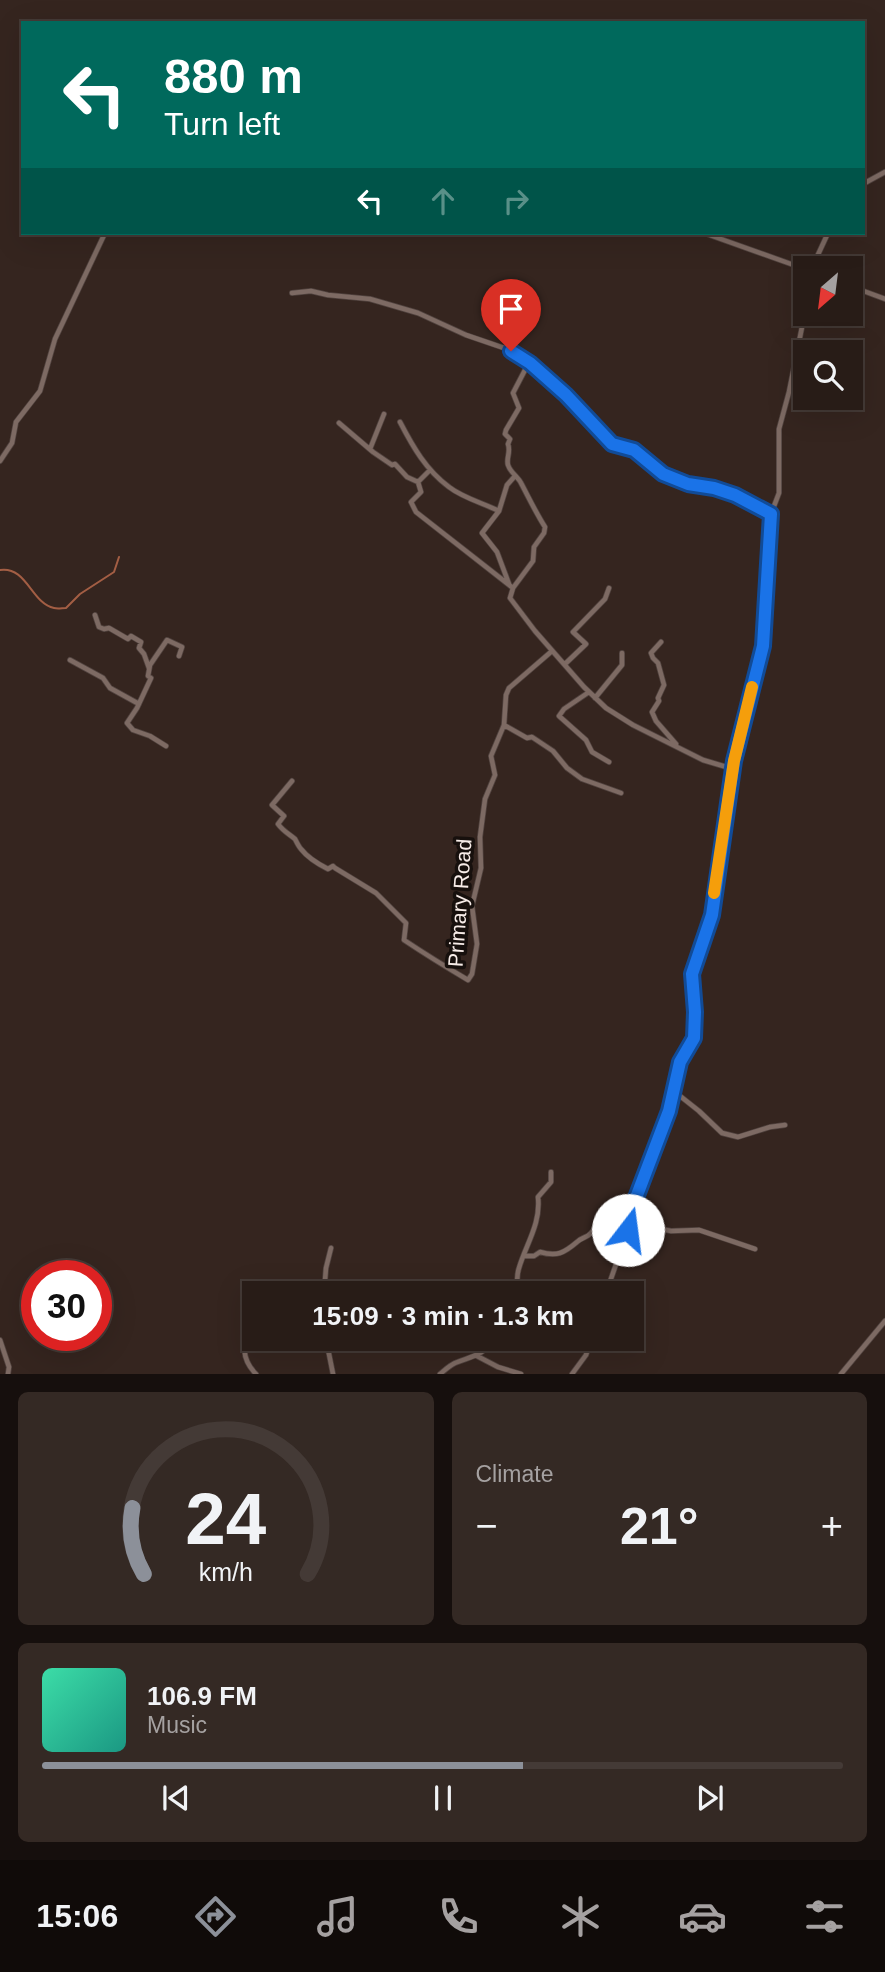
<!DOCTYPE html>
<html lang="en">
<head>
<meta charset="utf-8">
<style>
  :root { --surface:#281c17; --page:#342924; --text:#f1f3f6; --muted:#a5a1a1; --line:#443a36; --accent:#8c9099 }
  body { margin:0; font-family:Arial,sans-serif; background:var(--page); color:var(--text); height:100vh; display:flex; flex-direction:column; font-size:26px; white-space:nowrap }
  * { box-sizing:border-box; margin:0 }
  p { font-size:23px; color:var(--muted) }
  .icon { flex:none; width:38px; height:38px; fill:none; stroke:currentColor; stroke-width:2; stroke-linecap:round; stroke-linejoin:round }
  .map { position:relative; height:1374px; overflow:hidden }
  .side { display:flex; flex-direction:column; gap:18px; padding:18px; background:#160f0d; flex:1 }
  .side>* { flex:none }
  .banner { position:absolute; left:21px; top:21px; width:844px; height:214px; border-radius:0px; box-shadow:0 7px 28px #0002,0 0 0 2px var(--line); background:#00695c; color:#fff; overflow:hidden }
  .needle { width:46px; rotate:208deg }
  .fabs { position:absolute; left:793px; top:256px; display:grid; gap:14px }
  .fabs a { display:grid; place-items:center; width:70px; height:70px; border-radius:0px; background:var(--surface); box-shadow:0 7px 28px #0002,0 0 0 2px var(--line); font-size:35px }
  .speed { position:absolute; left:21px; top:1260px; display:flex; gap:14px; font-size:35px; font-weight:700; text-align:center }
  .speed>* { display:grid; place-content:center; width:91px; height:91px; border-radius:50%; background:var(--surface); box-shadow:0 7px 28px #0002,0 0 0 2px var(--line); line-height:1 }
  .speed .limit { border:10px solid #d22; background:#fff; color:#111 }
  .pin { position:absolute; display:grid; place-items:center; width:60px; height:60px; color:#fff; margin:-72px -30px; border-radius:50% 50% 50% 0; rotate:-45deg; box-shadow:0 0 7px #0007 }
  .pin .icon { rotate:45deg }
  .me { position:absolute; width:77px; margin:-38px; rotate:15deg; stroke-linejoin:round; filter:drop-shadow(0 0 5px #0008) }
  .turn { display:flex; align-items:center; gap:24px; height:147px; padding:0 28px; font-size:32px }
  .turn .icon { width:91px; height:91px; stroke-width:2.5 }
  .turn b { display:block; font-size:49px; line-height:60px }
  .lanes { display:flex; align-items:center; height:66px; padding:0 28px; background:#0003; justify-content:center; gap:35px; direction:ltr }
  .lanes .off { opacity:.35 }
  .big { font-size:52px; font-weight:600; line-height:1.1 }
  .side .card { flex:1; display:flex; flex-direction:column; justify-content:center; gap:10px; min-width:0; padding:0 24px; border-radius:10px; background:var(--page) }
  .side .dial { align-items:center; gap:0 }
  .dial svg { height:182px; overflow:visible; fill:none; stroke:var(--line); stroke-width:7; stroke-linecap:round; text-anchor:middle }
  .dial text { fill:var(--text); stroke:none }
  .song { display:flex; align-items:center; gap:21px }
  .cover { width:84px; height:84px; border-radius:10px; background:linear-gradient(135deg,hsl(160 70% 55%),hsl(170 70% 35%)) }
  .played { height:7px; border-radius:4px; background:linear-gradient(90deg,var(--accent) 60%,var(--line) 60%) }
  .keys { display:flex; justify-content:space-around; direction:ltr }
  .heat { display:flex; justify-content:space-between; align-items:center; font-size:38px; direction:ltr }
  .side .tiles { flex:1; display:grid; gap:18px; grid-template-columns:1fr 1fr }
  .card:last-child { grid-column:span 2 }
  .trip { position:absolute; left:242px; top:1281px; width:402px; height:70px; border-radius:0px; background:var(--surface); box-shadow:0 7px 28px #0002,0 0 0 2px var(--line); font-weight:600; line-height:70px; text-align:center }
  .tabs { display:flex; height:112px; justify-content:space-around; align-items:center; background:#100b09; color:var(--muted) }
  .tabs .icon { width:49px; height:49px }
  .tabs .active { color:var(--accent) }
  .tabs b { font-size:32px; color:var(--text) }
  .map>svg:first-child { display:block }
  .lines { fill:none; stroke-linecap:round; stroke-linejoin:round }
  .stream { stroke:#a35e44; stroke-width:2 }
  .street-casing { stroke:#51433f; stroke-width:6 }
  .street { stroke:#7d6a63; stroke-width:4.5 }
  .route-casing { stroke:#114b97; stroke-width:18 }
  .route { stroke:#1a73e8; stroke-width:12 }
  .slow { stroke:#f59e0b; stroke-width:12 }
  .labels { text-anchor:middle; stroke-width:7; stroke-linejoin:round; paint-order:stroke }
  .street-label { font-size:21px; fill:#f7ece8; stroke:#17100d }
</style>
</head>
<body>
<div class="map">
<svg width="885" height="1374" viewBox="0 0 885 1374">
  <rect width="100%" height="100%" fill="#35251f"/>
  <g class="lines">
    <!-- stream -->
    <path class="stream" d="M0 570C27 566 31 603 54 608 58 609 62 608 66 608L80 594 114 572 119 557"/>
    <defs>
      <path id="street" d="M863 184 885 172
        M704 233 805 269
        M816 268V259L828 233
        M850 286 885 299
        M292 293 311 291 328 295 370 299 418 313 466 335 504 348 518 355 567 395 612 444 634 450 663 474 688 483 714 488 735 495 771 514
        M526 361 525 370 513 393 519 408 506 430 505 434 510 439 508 444C511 452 506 458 508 465 510 472 518 477 521 483 529 498 536 513 545 527L544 533 534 547 533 561 513 588 510 598 535 631 584 687 606 708 633 725 703 760 730 768 733 767
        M400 422C413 447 426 470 449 487 463 498 483 503 499 511
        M339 423 373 452 392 465 395 464 407 477 418 482
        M370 449 384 414
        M0 461 12 443 16 422 40 391 55 339 105 233
        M430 470 418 482 421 492 411 502 416 512 513 588
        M509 584 497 552 482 533 499 511 507 485 515 476
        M95 615 99 627 104 629 109 628 128 639 131 636 141 642 139 648 144 654 149 668
        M661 642 651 653 653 658 658 663 664 685 658 698 659 701 652 712 656 721 676 744
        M552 651 509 688 506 695 504 725 527 738 532 737 553 751 567 768 582 779 621 793
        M70 660 103 678 110 688 139 704
        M565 664 586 644 573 632 605 599 609 588
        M589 692 564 709 559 716 586 740 592 752 609 762
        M595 698 622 665V653
        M166 746 150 736 133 730 127 723 137 708 151 678 148 676 150 665 167 640 182 647 179 656
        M292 781 272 805 284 816 278 824C283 831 289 834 295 839 296 841 299 847 301 849 308 858 318 864 328 869L333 866 335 868 376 893 406 923 404 940C425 954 446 967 468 980L472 974 477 944 472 906 481 868 480 837 485 799 495 775 491 756 504 725
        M675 1092 699 1111 722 1133 738 1137 770 1127 785 1125
        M525 1256H534L540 1252C557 1257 564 1253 577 1242 582 1237 587 1238 591 1233 598 1225 602 1216 611 1211L628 1222 671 1231 699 1230 755 1249
        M324 1293 326 1268 331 1248
        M510 1293C521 1283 515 1280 519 1268 526 1244 541 1224 538 1197L551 1182V1172
        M606 1293 628 1230 631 1211 669 1111 680 1062 694 1038 696 1026 692 974 712 915 734 761 763 647 771 514 779 493V429L789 392 805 312
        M250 1317C245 1339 238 1356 256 1374
        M329 1339 328 1349 333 1374
        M0 1340 9 1367 8 1374
        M477 1356 498 1367 521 1374
        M440 1374C445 1370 449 1366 455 1363 472 1356 483 1356 494 1339
        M572 1374 586 1355 591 1339
        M841 1374 885 1321"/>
    </defs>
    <!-- street casing -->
    <use href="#street" class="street-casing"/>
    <!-- street -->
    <use href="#street" class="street"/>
  </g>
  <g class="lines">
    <defs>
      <path id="route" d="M511 351 530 363 566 395 612 444 634 450 663 474 688 484 714 488 735 495 771 514 763 646 734 761 712 915 692 974 695 1012 694 1038 680 1062 669 1111 631 1211 628 1230"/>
    </defs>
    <!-- route casing -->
    <use href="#route" class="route-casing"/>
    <!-- route -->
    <use href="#route" class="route"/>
    <!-- slow -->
    <path class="slow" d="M714 893 734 761 752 687"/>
  </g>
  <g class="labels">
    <!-- street labels -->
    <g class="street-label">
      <text transform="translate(460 903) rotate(-86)" y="7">Primary Road</text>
    </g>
  </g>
</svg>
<div class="fabs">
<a><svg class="needle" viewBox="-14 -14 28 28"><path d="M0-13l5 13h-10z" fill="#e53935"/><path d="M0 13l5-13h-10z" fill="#a5a1a1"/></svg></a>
<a><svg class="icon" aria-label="search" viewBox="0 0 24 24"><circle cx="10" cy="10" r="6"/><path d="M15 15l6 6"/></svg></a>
</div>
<div class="speed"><div class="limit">30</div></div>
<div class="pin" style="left:511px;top:351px;background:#d93025"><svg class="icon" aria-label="arrive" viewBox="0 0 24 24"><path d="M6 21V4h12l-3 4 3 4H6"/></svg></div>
<svg class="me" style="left:628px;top:1230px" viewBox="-20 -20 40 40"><circle r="19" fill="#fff"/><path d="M0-13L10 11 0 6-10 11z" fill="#1a73e8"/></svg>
<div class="trip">15:09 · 3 min · 1.3 km</div>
<div class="banner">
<div class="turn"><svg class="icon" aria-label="left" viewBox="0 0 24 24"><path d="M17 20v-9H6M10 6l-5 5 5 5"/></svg><div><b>880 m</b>Turn left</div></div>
<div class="lanes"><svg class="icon" aria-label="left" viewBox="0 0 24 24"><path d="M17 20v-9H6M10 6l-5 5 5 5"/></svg><svg class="icon off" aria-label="ahead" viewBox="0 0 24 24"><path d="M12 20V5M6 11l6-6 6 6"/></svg><svg class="icon off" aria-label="right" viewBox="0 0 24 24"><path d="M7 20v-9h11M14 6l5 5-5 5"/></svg></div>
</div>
</div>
<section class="side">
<div class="tiles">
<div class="card dial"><svg viewBox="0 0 100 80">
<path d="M14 69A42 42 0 1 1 86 69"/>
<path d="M14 69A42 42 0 0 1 9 40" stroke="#8c9099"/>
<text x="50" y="56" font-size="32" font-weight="700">24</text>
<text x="50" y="72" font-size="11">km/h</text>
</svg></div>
<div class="card"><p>Climate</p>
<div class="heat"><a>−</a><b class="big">21°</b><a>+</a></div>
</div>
<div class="card">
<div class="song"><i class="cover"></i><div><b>106.9 FM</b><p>Music</p></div></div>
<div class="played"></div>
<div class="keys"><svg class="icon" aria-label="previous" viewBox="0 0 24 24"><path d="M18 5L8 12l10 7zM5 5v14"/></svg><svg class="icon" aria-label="pause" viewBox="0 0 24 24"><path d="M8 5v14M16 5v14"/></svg><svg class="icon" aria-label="next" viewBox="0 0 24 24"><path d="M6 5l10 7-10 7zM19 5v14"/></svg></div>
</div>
</div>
</section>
<nav class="tabs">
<b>15:06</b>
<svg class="icon active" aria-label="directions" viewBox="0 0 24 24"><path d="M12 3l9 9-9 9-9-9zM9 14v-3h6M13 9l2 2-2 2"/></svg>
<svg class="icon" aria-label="music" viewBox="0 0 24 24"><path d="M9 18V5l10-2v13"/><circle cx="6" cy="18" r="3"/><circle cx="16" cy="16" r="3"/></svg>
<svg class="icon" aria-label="phone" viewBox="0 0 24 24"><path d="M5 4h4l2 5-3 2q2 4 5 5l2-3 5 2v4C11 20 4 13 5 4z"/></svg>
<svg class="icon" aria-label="climate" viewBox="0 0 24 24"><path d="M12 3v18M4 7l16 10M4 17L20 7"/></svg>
<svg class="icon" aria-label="car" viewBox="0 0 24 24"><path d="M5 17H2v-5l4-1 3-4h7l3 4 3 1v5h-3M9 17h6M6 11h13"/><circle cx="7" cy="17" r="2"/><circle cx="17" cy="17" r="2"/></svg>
<svg class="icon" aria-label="filters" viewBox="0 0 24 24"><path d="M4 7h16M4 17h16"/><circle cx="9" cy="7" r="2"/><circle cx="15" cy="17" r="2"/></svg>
</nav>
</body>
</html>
